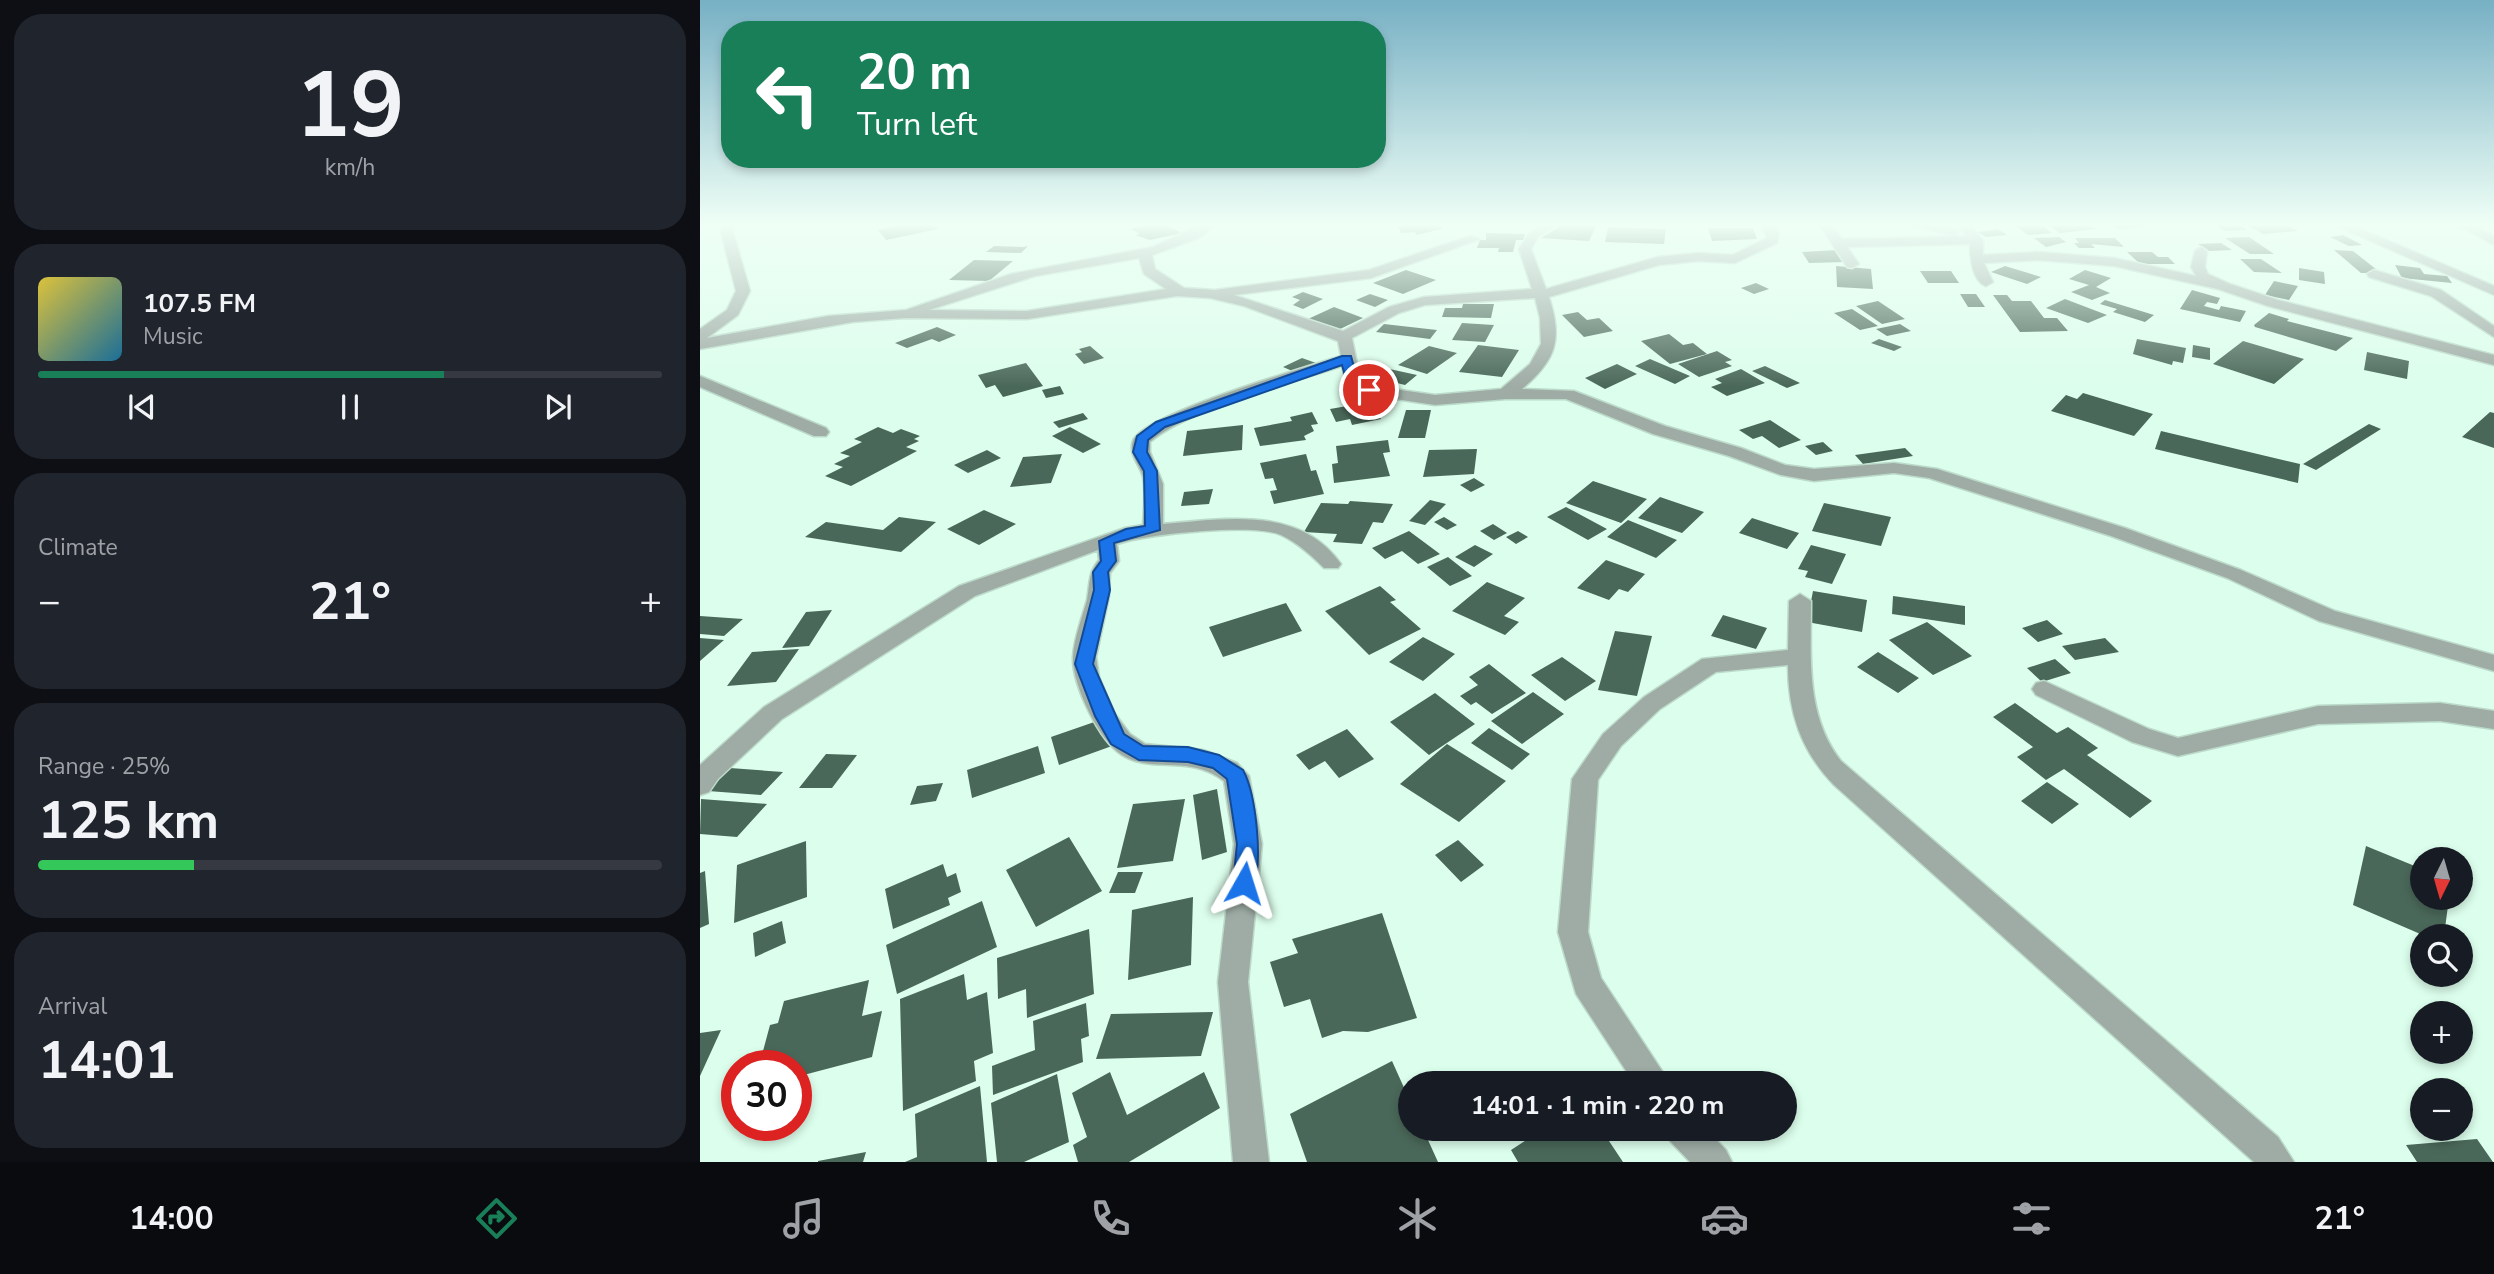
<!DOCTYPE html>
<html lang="en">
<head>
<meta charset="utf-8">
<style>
  :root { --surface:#171b24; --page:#20242c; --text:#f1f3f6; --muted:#9ea1a6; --line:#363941; --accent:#187f59 }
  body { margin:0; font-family:"Nunito Sans",sans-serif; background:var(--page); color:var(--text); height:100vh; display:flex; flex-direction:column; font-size:26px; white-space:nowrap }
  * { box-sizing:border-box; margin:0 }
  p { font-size:23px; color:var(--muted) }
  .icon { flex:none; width:38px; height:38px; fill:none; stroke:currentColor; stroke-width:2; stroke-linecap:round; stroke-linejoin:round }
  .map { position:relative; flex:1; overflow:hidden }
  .drawer { display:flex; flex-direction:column; gap:14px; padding:14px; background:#0d0f14; width:700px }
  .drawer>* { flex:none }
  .hud { position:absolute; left:21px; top:21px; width:665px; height:147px; border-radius:28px; box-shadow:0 4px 10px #0003; background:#187f59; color:#fff; overflow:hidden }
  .needle { width:46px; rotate:185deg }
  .tools { position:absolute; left:1710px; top:847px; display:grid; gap:14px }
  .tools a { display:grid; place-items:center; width:63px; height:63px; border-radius:50%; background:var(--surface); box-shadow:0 4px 10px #0003; font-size:35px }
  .speed { position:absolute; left:21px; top:1050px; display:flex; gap:14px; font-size:35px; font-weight:700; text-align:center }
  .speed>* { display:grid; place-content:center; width:91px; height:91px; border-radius:50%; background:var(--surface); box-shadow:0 4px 10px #0003; line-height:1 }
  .speed .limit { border:10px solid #d22; background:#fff; color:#111 }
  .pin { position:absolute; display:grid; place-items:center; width:60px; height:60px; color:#fff; margin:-30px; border:4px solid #fff; border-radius:50%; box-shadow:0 2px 7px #0007 }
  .me { position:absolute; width:77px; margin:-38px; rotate:6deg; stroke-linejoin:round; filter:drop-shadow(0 0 5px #0008) }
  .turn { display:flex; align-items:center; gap:24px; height:147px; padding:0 21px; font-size:32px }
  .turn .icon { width:91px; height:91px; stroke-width:2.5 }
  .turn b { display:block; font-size:49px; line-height:60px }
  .big { font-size:52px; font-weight:700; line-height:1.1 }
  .drawer .tile { flex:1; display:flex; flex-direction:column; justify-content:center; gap:10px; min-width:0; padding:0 24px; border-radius:28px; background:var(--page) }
  .drawer .dial { align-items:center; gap:0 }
  .dial b { font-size:91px; line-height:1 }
  .song { display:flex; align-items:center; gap:21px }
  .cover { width:84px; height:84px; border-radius:10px; background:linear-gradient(135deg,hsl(50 70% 55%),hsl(200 70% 35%)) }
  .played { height:7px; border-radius:4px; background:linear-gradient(90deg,var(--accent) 65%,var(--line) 65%) }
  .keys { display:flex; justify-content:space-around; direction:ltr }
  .heat { display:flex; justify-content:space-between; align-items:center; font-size:38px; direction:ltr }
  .charge { height:10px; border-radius:5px; background:linear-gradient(90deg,#34c759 25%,var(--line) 0) }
  .trip { position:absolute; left:698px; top:1071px; width:399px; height:70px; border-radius:35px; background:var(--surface); box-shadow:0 4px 10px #0003; font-weight:700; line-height:70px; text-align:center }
  .tabs { display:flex; height:112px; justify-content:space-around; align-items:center; background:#090b0e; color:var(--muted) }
  .tabs .icon { width:49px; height:49px }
  .tabs .current { color:var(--accent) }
  .tabs b { font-size:32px; color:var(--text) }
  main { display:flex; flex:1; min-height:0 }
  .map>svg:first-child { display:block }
  .building { fill:#4a6859 }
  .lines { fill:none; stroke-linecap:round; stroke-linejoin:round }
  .street-casing { stroke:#bcdaca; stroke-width:3 }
  .street { fill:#9eaca5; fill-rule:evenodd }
  .route { fill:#1a73e8; stroke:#114b97; stroke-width:2 }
</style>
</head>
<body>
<main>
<section class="drawer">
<div class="tile dial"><b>19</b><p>km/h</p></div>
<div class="tile">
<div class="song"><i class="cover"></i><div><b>107.5 FM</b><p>Music</p></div></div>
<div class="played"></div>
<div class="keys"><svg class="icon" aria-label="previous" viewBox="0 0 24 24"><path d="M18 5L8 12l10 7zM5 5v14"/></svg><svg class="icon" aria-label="pause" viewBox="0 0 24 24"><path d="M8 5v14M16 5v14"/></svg><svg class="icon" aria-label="next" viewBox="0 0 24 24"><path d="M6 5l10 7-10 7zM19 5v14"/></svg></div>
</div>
<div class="tile"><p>Climate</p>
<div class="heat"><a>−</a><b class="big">21°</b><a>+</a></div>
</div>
<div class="tile"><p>Range · 25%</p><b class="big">125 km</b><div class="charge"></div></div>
<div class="tile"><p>Arrival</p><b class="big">14:01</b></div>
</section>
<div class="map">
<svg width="1794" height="1162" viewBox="0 0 1794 1162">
  <rect width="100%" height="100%" fill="#dcfeec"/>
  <!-- building -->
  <path class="building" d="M206 224H233L238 229 186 240 178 230Z
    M449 224H464L482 233 450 240 435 235 440 234 431 229Z
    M703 224H739L742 229 716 235 715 232 701 233 698 227H705Z
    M864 224H881L896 226 889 241 841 238Z
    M1340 224 1352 233 1328 235 1316 226Z
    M1347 224H1387L1397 229 1360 233Z
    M1409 224H1445V226L1418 229Z
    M1538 224 1547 230 1525 231 1516 225Z
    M1545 224H1585L1598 231 1563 234Z
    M908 227 966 229 964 244 905 242Z
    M1008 228H1053L1057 239 1012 241Z
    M1298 229 1307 235 1286 237 1278 232Z
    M786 233 825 234 823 240H816L813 252H798L799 248H777L780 240H786Z
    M1643 235 1662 245 1649 246 1630 237Z
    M1359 237 1366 242 1346 247 1334 238Z
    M1549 237 1574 254H1550L1525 238Z
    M1375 238H1415L1424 247 1391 244 1395 248H1379L1374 243H1379Z
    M1521 243 1532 250 1509 251 1498 244Z
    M294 246 323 247 328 246 321 253 286 252Z
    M1137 250 1145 262 1109 263 1102 252Z
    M1634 250 1653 251 1681 273H1661Z
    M1427 252H1452L1458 257H1468L1475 264H1440Z
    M1540 259H1561L1582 273 1554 272Z
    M274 260 313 261 289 281 249 280Z
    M1695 265 1720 268 1724 274 1747 276 1752 283 1702 278Z
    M1136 266 1171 269 1173 289 1137 287Z
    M1305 266 1341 277 1327 284 1291 272Z
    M1599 268 1624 272 1625 284 1599 280Z
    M706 270 736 280 703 294 673 283Z
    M1385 270 1411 278 1396 287 1410 293 1392 300 1371 292 1389 285 1369 279Z
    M1220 271H1251L1259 283H1228Z
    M1574 281 1598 286 1589 300 1565 295Z
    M1056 283 1069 289 1054 294 1041 288Z
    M1492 290 1520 298 1517 304 1507 302 1504 306 1519 310 1521 306 1546 311 1540 322 1480 309Z
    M603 292 623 299 603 309 593 305 600 300 592 297Z
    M670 294 688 300 675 307 656 300Z
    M1260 294H1276L1285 307H1268Z
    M1293 295H1307L1312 301H1331L1344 318H1357L1368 331 1320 332Z
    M1365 299 1407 315 1388 323 1346 308Z
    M1405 300 1454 315 1445 322 1413 312 1417 309 1400 304Z
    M1178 301 1205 319 1182 324 1156 306Z
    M763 304H794L791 318 742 317 745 308H762Z
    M634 307 663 318 638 330 608 319Z
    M1152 309 1178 326 1160 330 1134 313Z
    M878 312 887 320 899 318 913 331 884 337 862 315Z
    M1569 313 1589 319 1587 321 1653 338 1636 351 1555 327 1554 325Z
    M762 323 794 325 785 342 752 340Z
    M684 324 737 330 730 339 676 332Z
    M1200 324 1211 331 1187 336 1176 329Z
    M237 327 256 335 239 342 232 339 207 348 195 343Z
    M969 334 983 345 993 343 1007 354 970 364 941 341Z
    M1179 339 1202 347 1194 351 1171 343Z
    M1437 339 1486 348 1483 363 1473 361 1472 365 1433 354Z
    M1543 341 1604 359 1574 384 1513 364Z
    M778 345 819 350 802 377 759 372Z
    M1493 345 1510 348V360L1492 357Z
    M390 346 404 358 384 364 375 354 382 352 379 349Z
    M729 346 757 353 727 374 698 365Z
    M1017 351 1032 360 1025 362 1032 366 999 377 978 364Z
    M1667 352 1709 361 1707 379 1664 370Z
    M602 358 616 363 597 373 583 367Z
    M950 359 990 376 975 384 935 366Z
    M326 363 343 386 303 397 295 385 286 388 278 375Z
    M917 364 937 374 905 389 885 378Z
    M1065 366 1100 383 1087 388 1052 371Z
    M685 368 717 375 705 385 673 377Z
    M1041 369 1065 383 1027 396 1011 387 1022 383 1015 379Z
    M360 386 364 394 346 398 342 390Z
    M1383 393 1453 414 1434 436 1351 411 1366 395 1377 399Z
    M682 400 689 412 679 414 681 419 652 425 650 419 636 422 630 409Z
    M706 410H731L725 438H698Z
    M612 412 618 424 611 425 614 431 604 436 606 440 560 446 554 428 592 421 590 417Z
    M1790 412 1794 413V448L1762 437Z
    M383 413 388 419 359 428 353 422Z
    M1070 420 1101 440 1079 448 1062 436 1053 439 1039 430Z
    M1669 424 1681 429 1616 470 1603 464Z
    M543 425 542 450 483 456 487 431Z
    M178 427 193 433 201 429 220 436 214 439 219 441 206 447 217 451 151 486 125 476 143 467 134 464 150 456 140 453 162 442 154 439Z
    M370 427 401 444 383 453 352 436Z
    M1461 431 1600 464 1598 483 1455 449Z
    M688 440 690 452 683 453 690 476 634 483 632 464 638 463 636 446Z
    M1123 442 1133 451 1116 455 1105 446Z
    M1205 448 1213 456 1163 464 1155 455Z
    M777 449 774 474 723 477 729 450Z
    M287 450 301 458 268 473 254 465Z
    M362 454 351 483 310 487 323 457Z
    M606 454 611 471 616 470 624 494 574 504 570 491 577 490 573 478 565 479 560 463Z
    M774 478 785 485 771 492 760 485Z
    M893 481 947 499 921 523 866 503Z
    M513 489 509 504 481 506 484 492Z
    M960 497 1004 512 982 533 938 518Z
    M730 500 746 504 725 525 709 521Z
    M650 501 693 504 683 523 673 522 662 544 633 542 637 534 604 532 621 503 648 504Z
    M1124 503 1191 517 1181 546 1112 531Z
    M866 507 907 529 888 540 847 517Z
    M284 510 316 524 279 545 247 529Z
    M199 517 236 522 201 552 105 537 126 522 183 530Z
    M744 517 757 525 747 530 734 522Z
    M1052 518 1099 533 1087 549 1039 533Z
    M928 520 977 540 956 558 907 537Z
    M793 524 807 533 794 540 780 531Z
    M709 531 740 554 718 564 702 551 685 559 672 548Z
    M818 531 828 537 816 544 806 537Z
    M775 545 793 554 774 567 755 557Z
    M1111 545 1146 554 1132 584 1105 577 1108 571 1098 569Z
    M748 557 772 576 750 586 727 567Z
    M906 560 945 574 928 592 919 589 909 600 877 588Z
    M787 582 825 598 804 616 819 622 805 635 752 611Z
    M680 586 696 600 690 602 721 629 669 655 625 611Z
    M1113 591 1167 600 1162 632 1107 622Z
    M1193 596 1265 606V625L1192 614Z
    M586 603 602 631 523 657 509 627Z
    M132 610 109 646 82 648 106 612Z
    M1023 615 1067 628 1056 649 1011 636Z
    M0 616 43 619 24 636 0 634Z
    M1347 620 1363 634 1338 642 1322 628Z
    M1227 622 1272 656 1233 675 1189 640Z
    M915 631 952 636 937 696 898 690Z
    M723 637 755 654 723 681 689 662Z
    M0 638 24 640 0 661Z
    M1405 638 1419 652 1375 660 1362 646Z
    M99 649 76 682 27 686 52 652Z
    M1178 652 1219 678 1198 693 1157 667Z
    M862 657 896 681 865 701 831 675Z
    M1355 659 1371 673 1342 682 1327 668Z
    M789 664 826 693 792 714 776 702 771 705 760 696 778 685 769 677Z
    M833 692 864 714 822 744 791 721Z
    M735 693 775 724 729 755 690 722Z
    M1315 703 1357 733 1368 727 1398 748 1387 755 1452 801 1430 818 1364 769 1346 780 1317 757 1333 747 1293 717Z
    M403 719 412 746 359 765 351 737Z
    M789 728 830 754 812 770 771 743Z
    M647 729 674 759 639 778 625 761 609 770 596 755Z
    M747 744 806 781 759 822 700 784Z
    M338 746 345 773 272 798 267 770Z
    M126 754 157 755 132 788H99Z
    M30 768 83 772 61 795 8 791Z
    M1347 782 1379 804 1352 824 1321 801Z
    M243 783 236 801 210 805 217 786Z
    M517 789 527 852 502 860 493 795Z
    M1 799 67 804 37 837 0 834Z
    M485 799 473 861 417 868 433 804Z
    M369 837 402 891 336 927 306 870Z
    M758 840 784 865 761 882 735 855Z
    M106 841 107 897 34 923 37 865Z
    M1666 846 1722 869V898H1749L1744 936H1725L1653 905Z
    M243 864 247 877 256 873 261 892 248 898 250 905 193 929 185 889Z
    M5 871 9 924 0 928V873Z
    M418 872H443L435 893H409Z
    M493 897 491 965 428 980 432 910Z
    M282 901 297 947 197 994 186 945Z
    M682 913 717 1018 668 1032 643 1031 622 1038 610 999 584 1007 570 962 598 953 592 939Z
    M82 921 86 943 55 957 53 933Z
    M389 929 394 994 327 1018 326 989 298 999 297 958Z
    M264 974 267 1000 287 992 293 1053 274 1061 276 1081 203 1111 200 999Z
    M169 980 162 1016 182 1011 172 1057 96 1077V1066H59L70 1025 78 1023 84 1001Z
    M386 1003 389 1036 381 1039 383 1062 293 1095 292 1066 335 1050 333 1021Z
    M513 1012 501 1056 396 1059 411 1014Z
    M21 1030 0 1076V1033Z
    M692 1061 710 1101V1129H723L738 1162H607L590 1114Z
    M410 1072 427 1115 504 1072 520 1108 429 1162H378L373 1145 387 1137 372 1093Z
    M357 1074 369 1142 324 1162H297L291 1103Z
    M280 1086 287 1162H205L217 1157 215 1114Z
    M843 1129H901L923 1162H818L811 1150Z
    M1777 1139 1793 1162H1717L1706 1145Z
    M166 1152 163 1162H118V1161Z"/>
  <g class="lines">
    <defs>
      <path id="street" d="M22 224H34L33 232 50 291 38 315 7 338 128 316 206 310 311 274 453 247 502 224H517L499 238 452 255 455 269 484 288 515 290 669 270 770 236 780 239 671 278 534 295 643 331 689 307 724 297 832 289 819 249C829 232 836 224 857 224L838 237 831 249 846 289 958 257 998 253 1033 255 1067 238 1061 224H1074L1079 232 1077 243 1035 263 998 261 959 265 849 297C863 340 856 360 822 389L874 391 965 426 1041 448 1085 465 1114 469 1194 463 1237 469 1425 528 1541 570 1635 611 1794 655V671L1619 621 1527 578 1411 536 1229 478 1194 473 1114 481 1081 475 1029 456 953 434 866 399H806L735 405 669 395 646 383 642 366C593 382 486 410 450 442V452L463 484V524C524 519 600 505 641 564L638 568H624C611 555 598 543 581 535 555 523 445 534 417 544L419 561 410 573 409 596 396 657 399 677 415 714 430 734 445 744 503 750 537 763 549 776 562 844 548 982 569 1162H533L518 982 534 844 524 781C489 754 452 774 422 755 399 741 372 684 373 657 374 638 382 618 387 600 390 584 388 573 399 560L398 550 275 596 82 719 18 779 9 792 0 795V765L64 707 259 586 425 528 443 525C444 509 446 492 443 477 440 465 428 454 433 441 443 414 607 367 641 356L638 341 544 306 510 298 477 296 327 319 205 318 153 322 0 349V329L27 310 36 291 21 232ZM439 258 444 274 466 289 327 311 229 310 335 276ZM835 298 840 318 841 344 830 364 801 389 735 395 673 386 660 378 652 338 699 313 725 305Z
        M1119 224H1131L1142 239 1267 236 1256 224H1269L1283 240V255L1338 252 1414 258 1496 276 1491 267 1495 251 1501 247 1507 251 1505 267 1508 274 1530 284 1578 300 1794 355V365L1568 306 1518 289 1414 266 1338 260 1284 263 1293 282 1286 286C1272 281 1270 257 1270 244L1147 247 1159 264 1152 268 1147 267Z
        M1203 224H1235L1260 231 1254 235Z
        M1632 224H1649L1794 286V295Z
        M1756 224H1772L1794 236V245Z
        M1674 270 1741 290 1794 326V337L1731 296 1669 277 1667 274Z
        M0 376 126 428 129 432 126 436H114L0 387Z
        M1100 594 1111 601C1111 656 1105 715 1141 761L1578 1137 1594 1162H1554L1134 785C1101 751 1088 712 1088 665L1016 672 960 709 921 746 898 780 888 932 901 978 970 1083H934L876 994 858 932 872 779 903 734 944 697 1002 659 1088 650 1089 601Z
        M1344 681 1449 729 1478 738 1618 706 1740 703 1794 711V729L1740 721 1618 724 1478 756 1432 742 1336 695 1332 689 1336 683Z
        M965 1129H1006L1026 1150 1032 1162H990L970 1141Z"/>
    </defs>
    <!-- street casing -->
    <use href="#street" class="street-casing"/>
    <!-- street -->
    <use href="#street" class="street"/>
  </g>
  <!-- sky -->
  <linearGradient id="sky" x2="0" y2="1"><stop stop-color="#77b0c4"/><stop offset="0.58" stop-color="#effff6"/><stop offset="1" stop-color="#effff6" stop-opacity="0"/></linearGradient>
  <rect width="1794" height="387" fill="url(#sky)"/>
  <!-- route -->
  <path class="route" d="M642 356H651L657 378 673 387V393H664L647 383 642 365 465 427 448 440 447 452 457 471 460 530 414 543 416 561 408 572 410 590 393 664 424 734 443 746 488 747 519 755 543 770C556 794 564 865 552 889L544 892 536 889 533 883 537 844 527 779 513 768 488 762 439 760 411 744 395 716 375 664 394 590 393 572 401 561 399 541 426 529 445 526 444 471 433 452 437 436 456 422Z"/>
</svg>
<div class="tools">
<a><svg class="needle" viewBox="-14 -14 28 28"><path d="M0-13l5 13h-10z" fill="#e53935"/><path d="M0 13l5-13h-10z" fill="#9ea1a6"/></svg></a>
<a><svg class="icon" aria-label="search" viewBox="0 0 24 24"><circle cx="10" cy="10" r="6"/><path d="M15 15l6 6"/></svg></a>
<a>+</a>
<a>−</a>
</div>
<div class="speed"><div class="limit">30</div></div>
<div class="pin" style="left:669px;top:390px;background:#d93025"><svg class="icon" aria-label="arrive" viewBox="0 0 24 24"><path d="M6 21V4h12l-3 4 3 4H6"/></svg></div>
<svg class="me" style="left:544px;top:883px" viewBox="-20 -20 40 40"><path d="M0-17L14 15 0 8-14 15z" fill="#1a73e8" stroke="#fff" stroke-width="4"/></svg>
<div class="trip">14:01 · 1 min · 220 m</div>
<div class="hud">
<div class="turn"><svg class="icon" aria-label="left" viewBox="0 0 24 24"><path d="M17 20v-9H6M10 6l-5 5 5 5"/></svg><div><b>20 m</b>Turn left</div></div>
</div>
</div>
</main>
<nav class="tabs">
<b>14:00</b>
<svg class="icon current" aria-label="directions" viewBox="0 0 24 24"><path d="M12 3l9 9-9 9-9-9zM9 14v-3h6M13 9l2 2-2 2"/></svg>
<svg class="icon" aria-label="music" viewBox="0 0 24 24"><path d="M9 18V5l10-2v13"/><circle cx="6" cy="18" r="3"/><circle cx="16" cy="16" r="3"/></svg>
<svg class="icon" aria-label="phone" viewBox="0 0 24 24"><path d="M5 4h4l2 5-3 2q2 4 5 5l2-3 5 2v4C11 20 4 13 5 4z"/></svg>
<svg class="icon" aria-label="climate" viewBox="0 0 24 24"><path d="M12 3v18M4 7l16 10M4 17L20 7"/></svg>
<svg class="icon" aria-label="car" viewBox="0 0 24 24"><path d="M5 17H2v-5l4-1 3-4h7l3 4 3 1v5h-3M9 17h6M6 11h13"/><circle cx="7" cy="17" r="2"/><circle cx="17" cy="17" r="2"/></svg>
<svg class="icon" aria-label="filters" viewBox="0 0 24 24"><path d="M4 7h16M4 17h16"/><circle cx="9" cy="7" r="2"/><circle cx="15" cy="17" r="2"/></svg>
<b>21°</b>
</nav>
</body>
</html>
